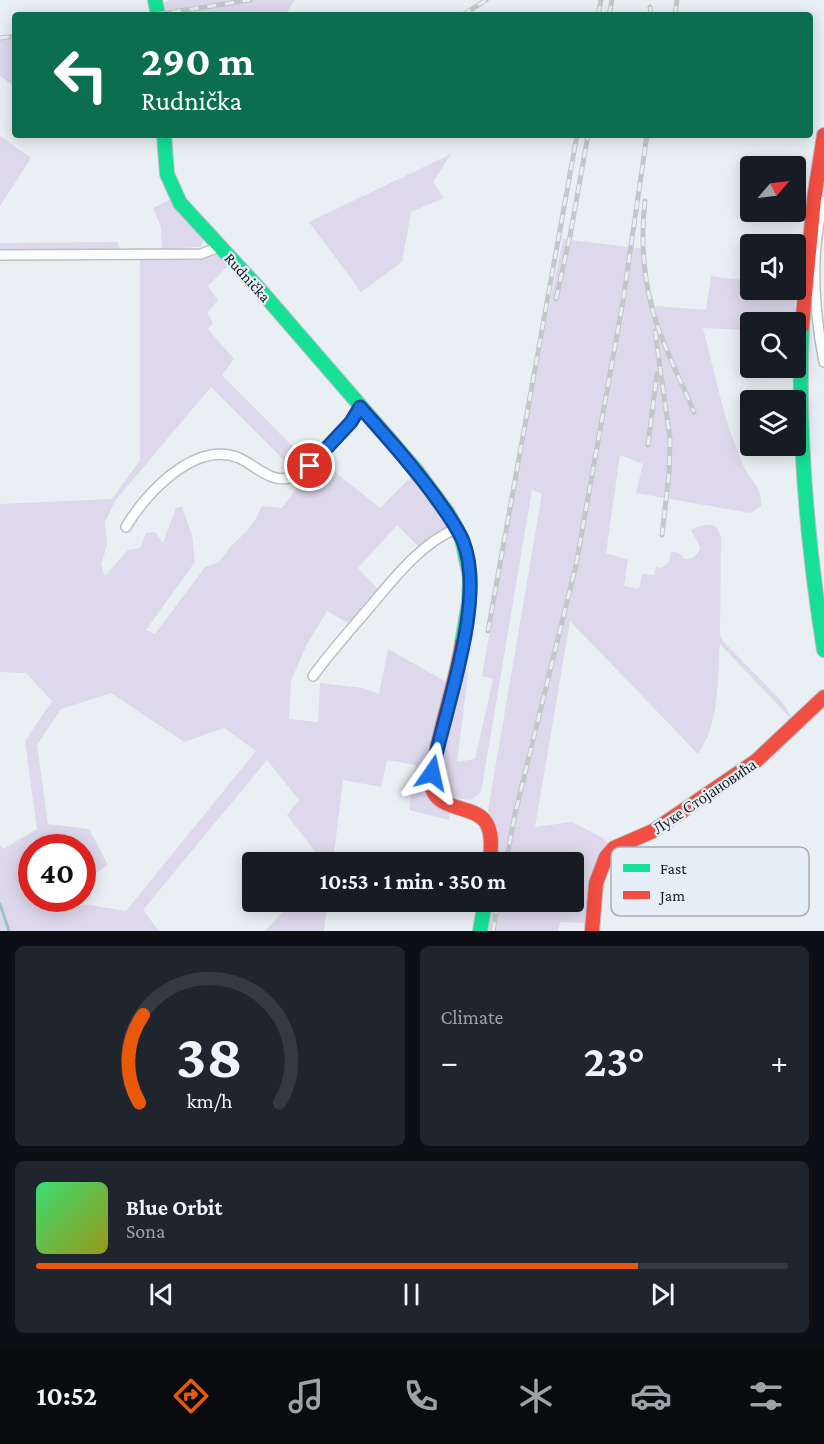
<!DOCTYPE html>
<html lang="en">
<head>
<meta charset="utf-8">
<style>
  :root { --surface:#171b24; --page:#20242c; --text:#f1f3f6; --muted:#9ea1a6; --line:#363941; --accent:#ea580c }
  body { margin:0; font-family:"Crimson Pro",serif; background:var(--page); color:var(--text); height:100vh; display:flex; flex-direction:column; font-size:22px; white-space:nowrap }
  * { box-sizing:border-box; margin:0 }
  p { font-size:20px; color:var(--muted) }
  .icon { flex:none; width:33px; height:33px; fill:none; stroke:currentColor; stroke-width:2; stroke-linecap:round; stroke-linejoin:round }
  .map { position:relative; height:931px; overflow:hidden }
  .drawer { display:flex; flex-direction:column; gap:15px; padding:15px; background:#0d0f14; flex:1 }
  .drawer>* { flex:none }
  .top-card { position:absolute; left:12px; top:12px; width:801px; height:126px; border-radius:6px; box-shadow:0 3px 15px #0003; background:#0b6e4f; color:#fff; overflow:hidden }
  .needle { width:39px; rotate:62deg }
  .controls { position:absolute; left:740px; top:156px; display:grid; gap:12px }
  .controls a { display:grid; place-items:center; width:66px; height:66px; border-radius:6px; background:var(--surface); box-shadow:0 3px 15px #0003; font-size:30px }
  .speed { position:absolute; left:18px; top:834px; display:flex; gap:12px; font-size:30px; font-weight:700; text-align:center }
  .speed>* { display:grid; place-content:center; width:78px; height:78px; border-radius:50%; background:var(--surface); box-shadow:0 3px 15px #0003; line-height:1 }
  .speed .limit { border:9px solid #d22; background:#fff; color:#111 }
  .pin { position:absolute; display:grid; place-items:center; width:51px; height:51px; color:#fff; margin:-26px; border:3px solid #fff; border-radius:50%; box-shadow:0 2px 6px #0007 }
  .me { position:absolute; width:66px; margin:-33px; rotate:11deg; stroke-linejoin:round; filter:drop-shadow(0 0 4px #0008) }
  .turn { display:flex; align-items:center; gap:21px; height:126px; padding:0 30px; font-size:27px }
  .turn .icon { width:78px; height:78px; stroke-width:2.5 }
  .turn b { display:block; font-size:42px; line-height:51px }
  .big { font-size:45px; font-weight:700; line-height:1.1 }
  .drawer .widget { flex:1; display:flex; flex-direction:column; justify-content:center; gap:9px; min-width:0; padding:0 21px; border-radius:9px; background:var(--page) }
  .drawer .dial { align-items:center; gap:0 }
  .dial svg { height:156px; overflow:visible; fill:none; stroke:var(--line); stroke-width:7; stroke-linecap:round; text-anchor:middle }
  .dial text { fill:var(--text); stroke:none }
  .song { display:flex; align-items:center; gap:18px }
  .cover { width:72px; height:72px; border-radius:9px; background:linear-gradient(135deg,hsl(140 70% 55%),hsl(60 70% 35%)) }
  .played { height:6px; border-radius:3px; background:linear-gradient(90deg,var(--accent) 80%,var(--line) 80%) }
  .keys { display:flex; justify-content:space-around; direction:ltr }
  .heat { display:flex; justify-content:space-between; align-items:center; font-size:33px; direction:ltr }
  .drawer .tiles { flex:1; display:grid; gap:15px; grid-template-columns:1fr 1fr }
  .widget:last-child { grid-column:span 2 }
  .trip { position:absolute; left:242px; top:852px; width:342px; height:60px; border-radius:6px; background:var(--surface); box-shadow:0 3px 15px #0003; font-weight:700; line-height:60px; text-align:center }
  .tab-bar { display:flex; height:96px; justify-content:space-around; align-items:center; background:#090b0e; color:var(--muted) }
  .tab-bar .icon { width:42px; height:42px }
  .tab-bar .selected { color:var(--accent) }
  .tab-bar b { font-size:27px; color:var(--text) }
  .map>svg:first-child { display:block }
  .green { fill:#ddd8eb; fill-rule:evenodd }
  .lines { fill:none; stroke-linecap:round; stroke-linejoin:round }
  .stream { stroke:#99c4cb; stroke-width:3 }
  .street-casing { stroke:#bbbfc2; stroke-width:12 }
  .fast-casing { stroke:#bbbfc2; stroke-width:16 }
  .jam-casing { stroke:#bbbfc2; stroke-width:16 }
  .street { stroke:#fcfdfd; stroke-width:9 }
  .fast { stroke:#16e098; stroke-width:14 }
  .jam { stroke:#f24e42; stroke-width:14 }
  .rail-casing { stroke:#c5c6c8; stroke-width:5 }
  .rail { stroke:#e6eef8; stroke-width:3; stroke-dasharray:9; stroke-linecap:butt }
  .route-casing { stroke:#114b97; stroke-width:15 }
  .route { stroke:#1a73e8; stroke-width:10 }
  .labels { text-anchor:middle; stroke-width:4.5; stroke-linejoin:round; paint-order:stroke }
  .street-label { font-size:16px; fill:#181a1e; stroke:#e6eef8 }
  .key { fill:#e6eef8; stroke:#a8aeb7; stroke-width:1.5 }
  .key-label { font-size:16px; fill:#181a1e }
</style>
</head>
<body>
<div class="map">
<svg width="824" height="931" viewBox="0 0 824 931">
  <rect width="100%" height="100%" fill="#eaeff4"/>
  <!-- green -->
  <path class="green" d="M169 0H295L285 15H160L159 6Z
    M15 36V87L0 76V38Z
    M0 136 31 158 0 206Z
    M451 154 433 182 444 198 411 212 402 262 361 292 309 222Z
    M171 199 178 213 203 236 204 240 200 247 162 249 161 227 153 208Z
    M563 239 646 249 648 281 655 306 706 310 711 276 750 281V290H795L796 287 795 322H750V330L703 328C715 373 724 422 743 465 751 483 762 485 761 506L750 513 636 493 643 464 620 455 606 553 628 560 624 586 639 589 642 574 654 575 656 567 661 568 669 562 671 551 679 553 685 559C694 559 698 555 700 547L691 530C705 523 717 520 721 537L720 635 723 641 784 704 793 721 720 644C717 680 720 723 698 754L570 621 535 827 572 822 603 838 611 846 587 923 560 922 558 931H485L489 902H573V862H495C499 835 498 835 488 810L542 494 532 490 481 792 471 800 454 798 441 784 439 770 463 659 468 675 457 762 475 759 493 679 482 676 527 417Z
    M117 242 121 250 0 251V243Z
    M223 256 230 264 208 286 218 300 207 313 213 323 208 329 234 359 222 375 308 462 295 471 211 387 115 501 105 522 107 545 101 565 105 576 128 550 140 548 146 533 155 532 163 543 176 508 182 507 192 535 195 562 146 630 155 634 205 567 219 562 231 546 247 531 255 520 262 506 282 508 313 466 320 460 380 508 413 475 440 509 453 533 423 551 397 525 358 568 379 590 350 624 327 611 306 646 291 681 289 719 318 722 320 683 362 688 379 694 388 649 448 683 428 792 432 801 450 813 449 820 409 810 416 765 387 760 381 787 343 780 333 862H323L287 815 299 800 267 760 143 910 159 931H0V845L3 849 37 829 25 741 52 701 26 673 0 672V504L112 499 140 460V258ZM111 693 184 742 224 728 256 751 126 911 89 905 68 907 59 898H32V848H82L83 882 108 865 89 829 48 824 37 745 61 709Z
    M292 902H328L324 931H265Z"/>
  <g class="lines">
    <!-- stream -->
    <path class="stream" d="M0 904 9 931"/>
    <defs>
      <path id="street" d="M824 201C809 253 814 310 824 362
        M0 255 201 254 214 249 219 244
        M126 527C145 494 195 440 239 458 255 465 270 483 290 478 307 475 352 423 360 407
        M313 676C329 654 346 635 363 615 391 583 416 546 457 528"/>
      <path id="fast" d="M155 0 158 15
        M164 135 167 174 180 203 261 291 416 470 448 513 462 539 470 577 469 602 462 643
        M802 326C797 435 807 542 824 650
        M480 931 485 902"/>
      <path id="jam" d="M802 326 814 199 824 135
        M462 643C456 684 440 724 434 765 433 772 430 781 432 788 438 811 473 805 485 821 493 832 491 849 490 862
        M592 931 596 883 606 857 614 848 653 831 756 761 824 697"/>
    </defs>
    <!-- street casing -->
    <use href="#street" class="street-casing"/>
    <!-- fast casing -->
    <use href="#fast" class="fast-casing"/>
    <!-- jam casing -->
    <use href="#jam" class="jam-casing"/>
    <!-- street -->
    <use href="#street" class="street"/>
    <!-- fast -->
    <use href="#fast" class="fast"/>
    <!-- jam -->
    <use href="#jam" class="jam"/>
    <defs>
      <path id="rail" d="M650 7 651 15
        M154 15 250 0
        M463 15 486 0
        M598 15 601 0
        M609 15 612 0
        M675 15 677 0
        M0 38 15 36
        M645 201C641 236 643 274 652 308 661 343 680 378 694 412
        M556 299 570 236 588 135
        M655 331 670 439 669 474 662 535
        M648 445 657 374
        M488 631 577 135
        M506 862 515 814 576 565 623 301 647 135
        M493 931 498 902"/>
    </defs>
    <!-- rail casing -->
    <use href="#rail" class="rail-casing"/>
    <!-- rail -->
    <use href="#rail" class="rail"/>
  </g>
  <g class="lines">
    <defs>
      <path id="route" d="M310 466 351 422 360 407C387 437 413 466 436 498 446 512 456 525 463 541 487 601 444 710 432 773"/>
    </defs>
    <!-- route casing -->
    <use href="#route" class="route-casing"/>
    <!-- route -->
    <use href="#route" class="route"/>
  </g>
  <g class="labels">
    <!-- street labels -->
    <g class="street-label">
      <text transform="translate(248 277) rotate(48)" y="6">Rudnička</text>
      <text transform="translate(704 796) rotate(-34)" y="6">Луке Стојановића</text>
    </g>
  </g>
  <!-- legend -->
  <rect x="611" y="847" width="198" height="69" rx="9" class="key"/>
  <rect x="623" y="864" width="27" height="8" fill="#16e098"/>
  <rect x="623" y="891" width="27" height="8" fill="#f24e42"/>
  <g class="key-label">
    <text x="660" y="874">Fast</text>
    <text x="660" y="901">Jam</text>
  </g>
</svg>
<div class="controls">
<a><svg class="needle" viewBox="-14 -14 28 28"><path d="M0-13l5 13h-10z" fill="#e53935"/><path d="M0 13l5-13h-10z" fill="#9ea1a6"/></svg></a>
<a><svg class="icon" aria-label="sound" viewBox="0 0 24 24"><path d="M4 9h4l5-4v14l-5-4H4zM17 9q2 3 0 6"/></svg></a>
<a><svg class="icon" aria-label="search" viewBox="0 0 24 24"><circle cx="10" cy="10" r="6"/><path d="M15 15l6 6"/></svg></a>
<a><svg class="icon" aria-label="layers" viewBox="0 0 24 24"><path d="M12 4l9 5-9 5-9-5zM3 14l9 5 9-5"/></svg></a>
</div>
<div class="speed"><div class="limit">40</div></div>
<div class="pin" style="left:310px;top:466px;background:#d93025"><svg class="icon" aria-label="arrive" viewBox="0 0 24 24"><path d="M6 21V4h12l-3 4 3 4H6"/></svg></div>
<svg class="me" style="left:432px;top:773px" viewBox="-20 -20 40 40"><path d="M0-17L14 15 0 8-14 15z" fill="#1a73e8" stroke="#fff" stroke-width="4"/></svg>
<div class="trip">10:53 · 1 min · 350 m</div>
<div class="top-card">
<div class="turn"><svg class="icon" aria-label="left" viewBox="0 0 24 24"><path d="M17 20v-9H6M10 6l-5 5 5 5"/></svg><div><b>290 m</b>Rudnička</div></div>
</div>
</div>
<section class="drawer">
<div class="tiles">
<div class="widget dial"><svg viewBox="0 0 100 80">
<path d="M14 69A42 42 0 1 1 86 69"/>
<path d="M14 69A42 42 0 0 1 16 24" stroke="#ea580c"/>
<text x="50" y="56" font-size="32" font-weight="700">38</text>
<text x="50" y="72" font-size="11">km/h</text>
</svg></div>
<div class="widget"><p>Climate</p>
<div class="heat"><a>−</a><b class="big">23°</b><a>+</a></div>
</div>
<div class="widget">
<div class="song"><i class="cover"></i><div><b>Blue Orbit</b><p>Sona</p></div></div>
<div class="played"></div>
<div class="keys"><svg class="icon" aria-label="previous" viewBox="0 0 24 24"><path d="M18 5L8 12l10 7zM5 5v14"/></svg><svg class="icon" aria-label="pause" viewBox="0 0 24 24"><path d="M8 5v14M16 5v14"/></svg><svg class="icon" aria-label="next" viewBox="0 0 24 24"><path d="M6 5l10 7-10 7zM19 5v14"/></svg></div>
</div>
</div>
</section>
<nav class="tab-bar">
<b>10:52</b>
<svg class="icon selected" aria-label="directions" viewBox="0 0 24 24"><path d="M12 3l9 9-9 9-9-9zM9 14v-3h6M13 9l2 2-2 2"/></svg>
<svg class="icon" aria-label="music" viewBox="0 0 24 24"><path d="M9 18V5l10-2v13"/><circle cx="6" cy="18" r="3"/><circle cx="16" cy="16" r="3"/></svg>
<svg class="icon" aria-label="phone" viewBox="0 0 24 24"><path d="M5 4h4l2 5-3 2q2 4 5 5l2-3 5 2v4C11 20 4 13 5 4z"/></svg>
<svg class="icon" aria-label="climate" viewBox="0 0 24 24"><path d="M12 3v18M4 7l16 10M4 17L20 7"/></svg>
<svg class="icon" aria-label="car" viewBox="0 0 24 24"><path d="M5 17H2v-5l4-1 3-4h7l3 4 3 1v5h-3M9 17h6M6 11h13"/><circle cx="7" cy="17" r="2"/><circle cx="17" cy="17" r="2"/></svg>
<svg class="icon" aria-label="filters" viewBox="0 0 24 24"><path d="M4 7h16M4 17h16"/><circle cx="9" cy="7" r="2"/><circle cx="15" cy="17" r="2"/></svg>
</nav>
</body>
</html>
